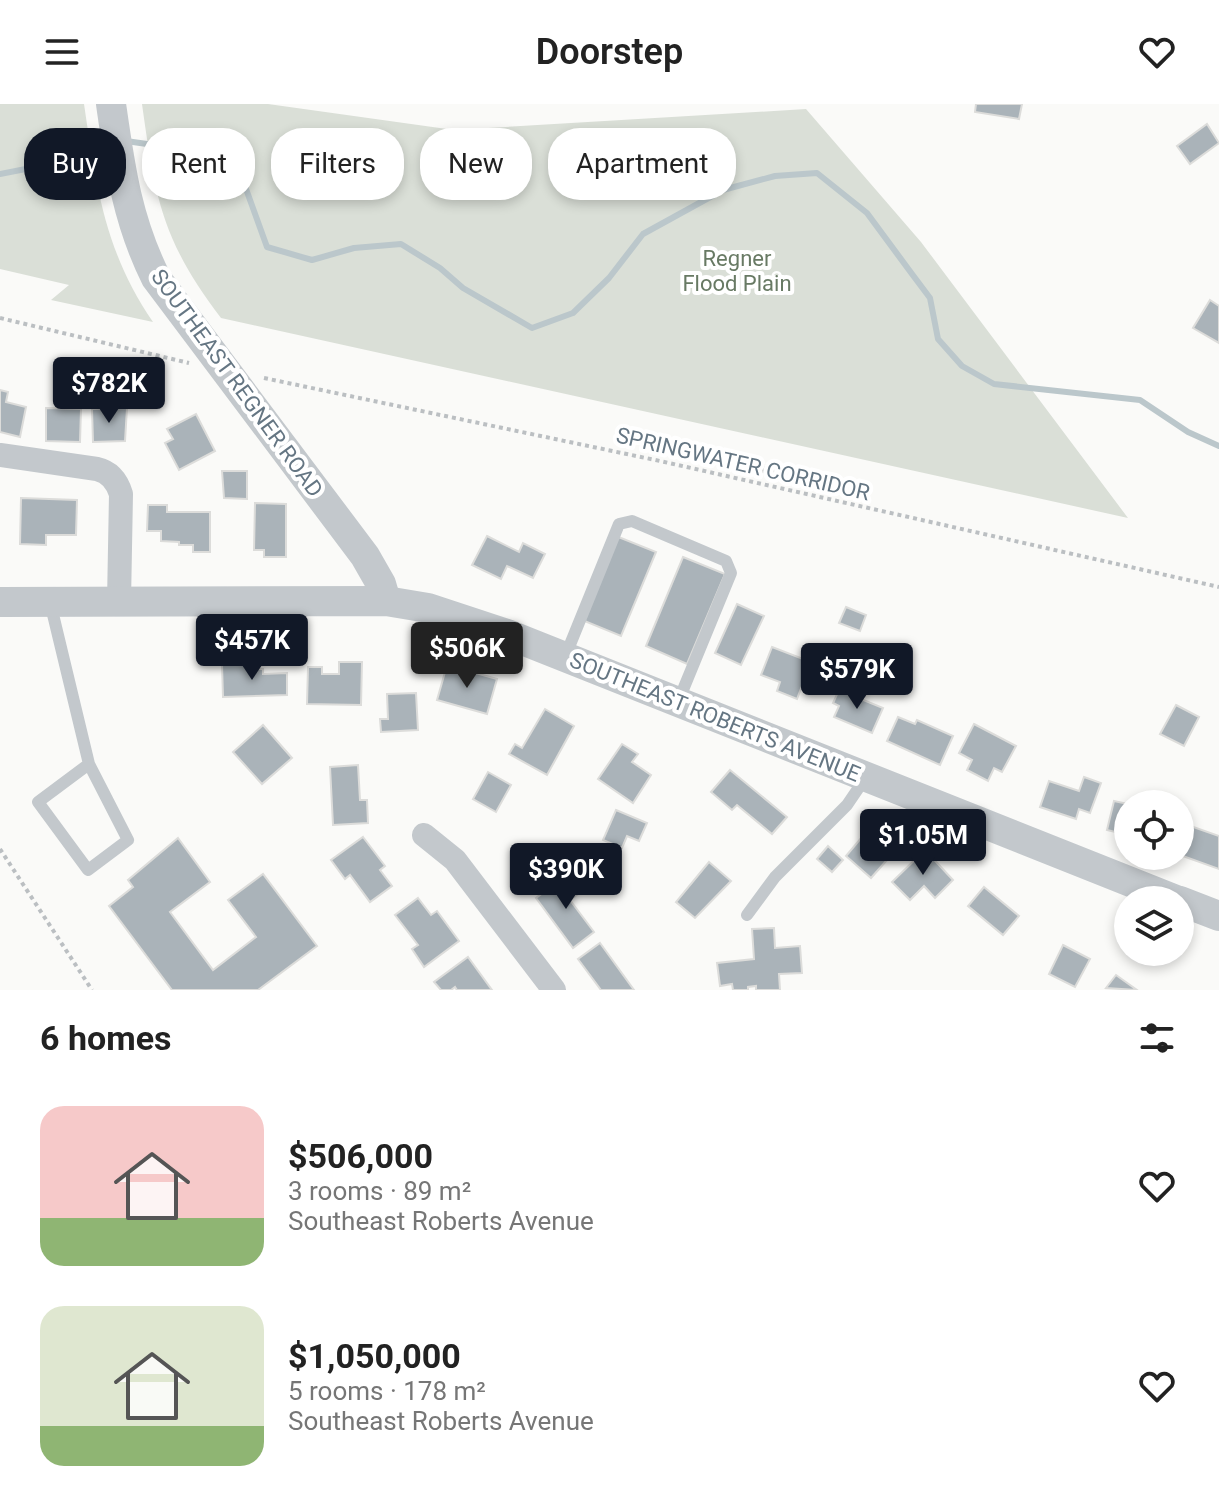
<!DOCTYPE html>
<html lang="en">
<head>
<meta charset="utf-8">
<style>
  body { margin:0; font-family:Roboto,sans-serif; background:#f2f2f2; color:#222; height:100vh; display:flex; flex-direction:column; font-size:30px; white-space:nowrap }
  * { box-sizing:border-box; margin:0 }
  p { font-size:26px; color:#767676 }
  .icon { flex:none; width:44px; height:44px; fill:none; stroke:currentColor; stroke-width:2; stroke-linecap:round; stroke-linejoin:round }
  .map { position:relative; height:886px; overflow:hidden }
  .sheet { display:flex; flex-direction:column; background:#fff; flex:1 }
  .sheet>* { flex:none }
  .banner { position:absolute; left:24px; top:24px; width:800px; height:72px; display:flex; gap:16px }
  .controls { position:absolute; left:1114px; top:686px; display:grid; gap:16px }
  .controls a { display:grid; place-items:center; width:80px; height:80px; border-radius:50%; background:#fff; box-shadow:0 4px 12px #0003; font-size:40px }
  .price { position:absolute; translate:-50% -68px; padding:0 18px; border-radius:8px; background:#111827; color:#fff; font-size:26px; line-height:52px; filter:drop-shadow(0 2px 4px #0008) }
  .price::after { content:''; position:absolute; left:50%; top:48px; width:24px; height:18px; margin-left:-12px; background:inherit; clip-path:polygon(0 0,100% 0,50% 100%) }
  .price.on { background:#222; color:#fff }
  ul { padding:0; list-style:none }
  li { display:flex; align-items:center; gap:24px; height:200px; padding:0 40px }
  li span { display:grid; place-items:center; flex:none; width:224px; height:160px; border-radius:24px; color:#555 }
  li>.icon { margin-inline-start:auto }
  span .icon { width:96px; height:96px; fill:#fffc; stroke-width:1 }
  li b { font-size:34px }
  h2 { display:flex; justify-content:space-between; align-items:center; height:96px; padding:0 40px; font-size:34px }
  .chip { padding:0 28px; border-radius:32px; background:#fff; box-shadow:0 4px 12px #0003; font-size:28px; line-height:72px }
  .chip.on { background:#111827; color:#fff }
  header { display:flex; justify-content:space-between; align-items:center; height:104px; padding:0 40px; background:#fff; font-size:36px; font-weight:600 }
  .map>svg:first-child { display:block }
  .green { fill:#dadfd7 }
  .lines { fill:none; stroke-linecap:round; stroke-linejoin:round }
  .stream { stroke:#bbc7cb; stroke-width:6 }
  .building { fill:#aab3b9; stroke:#dcdcda; stroke-width:2 }
  .path { stroke:#bbbfc2; stroke-width:4; stroke-dasharray:4 4; stroke-linecap:butt }
  .service { stroke:#c3c8cc; stroke-width:12 }
  .minor { stroke:#c3c8cc; stroke-width:24 }
  .tertiary { stroke:#c3c8cc; stroke-width:30 }
  .labels { text-anchor:middle; dominant-baseline:central; stroke-width:8; stroke-linejoin:round; paint-order:stroke }
  .park-label { font-size:22px; fill:#687a64; stroke:#fff }
  .street-label { font-size:22px; fill:#657683; stroke:#fff }
</style>
</head>
<body>
<header><svg class="icon" aria-label="menu" viewBox="0 0 24 24"><path d="M4 6h16M4 12h16M4 18h16"/></svg>Doorstep<svg class="icon" aria-label="heart" viewBox="0 0 24 24"><path d="M12 20l-8-8c-3-5 5-10 8-4 3-6 11-1 8 4z"/></svg></header>
<div class="map">
<svg width="1219" height="886" viewBox="0 0 1219 886">
  <rect width="100%" height="100%" fill="#fafaf8"/>
  <!-- green -->
  <g class="green">
    <path d="M0,0H84C96,81 105,149 153,218L51,196L69,181L0,165Z"/>
    <path d="M142,0H268L454,26L806,5L921,138L1128,414L221,214C162,137 155,93 142,0Z"/>
  </g>
  <g class="lines">
    <!-- stream -->
    <g class="stream">
      <path d="M126,37L196,47L241,71L267,143L312,156L354,144L401,140L440,164L463,184L532,224L573,209L609,174L643,130L723,86L775,72L817,69L867,109L912,170L930,194L938,235L962,262L994,280L1140,296L1188,328L1219,342"/>
      <path d="M0,70L66,57L108,39"/>
    </g>
  </g>
  <!-- building -->
  <g class="building">
    <path d="M976,0H1022L1019,15L975,8Z"/>
    <path d="M1207,20L1219,39L1190,60L1177,42Z"/>
    <path d="M1210,196L1219,202V239L1193,224Z"/>
    <path d="M0,286L8,288L6,298L26,303L20,333L0,328Z"/>
    <path d="M46,304L81,305L80,338L46,337Z"/>
    <path d="M127,304L125,337L93,338L92,305Z"/>
    <path d="M196,310L215,347L179,366L165,339L173,335L167,325Z"/>
    <path d="M764,361L774,363L773,370L762,368Z"/>
    <path d="M222,367H247V395L224,394Z"/>
    <path d="M21,394L77,396L76,431H46V441L20,440Z"/>
    <path d="M255,399L286,400V453H264V446H254Z"/>
    <path d="M148,401H167V408H210V448H193V441H179V438L161,437V427H147Z"/>
    <path d="M487,432L519,448L523,439L545,450L533,474L507,462L501,475L472,461Z"/>
    <path d="M616,432L656,448L621,532L582,516Z"/>
    <path d="M683,453L725,470L687,560L646,542Z"/>
    <path d="M737,500L764,512L741,561L715,549Z"/>
    <path d="M846,503L866,511L860,527L839,519Z"/>
    <path d="M772,543L811,558L797,595L777,587L780,578L761,571Z"/>
    <path d="M339,558H362L361,601L307,600L308,563H322V570H339Z"/>
    <path d="M251,560V565H263V570L287,569V591L223,593L222,561Z"/>
    <path d="M447,561L497,575L487,610L437,596Z"/>
    <path d="M839,586L883,604L872,629L834,613L839,602L833,599Z"/>
    <path d="M416,589L418,626L381,628L380,615H388L387,590Z"/>
    <path d="M1176,601L1199,613L1184,642L1160,630Z"/>
    <path d="M545,605L574,622L547,671L509,650L515,640L522,644Z"/>
    <path d="M898,613L915,620L917,616L953,632L940,661L887,637Z"/>
    <path d="M974,620L1016,642L1002,668L994,664L988,677L967,666L972,656L959,649Z"/>
    <path d="M263,621L292,654L262,680L233,648Z"/>
    <path d="M622,640L638,650L632,658L651,671L633,699L598,675Z"/>
    <path d="M358,661L360,696H367L368,719L333,721L330,663Z"/>
    <path d="M730,666L787,713L772,730L737,701L732,706L711,688Z"/>
    <path d="M488,668L511,681L496,708L473,695Z"/>
    <path d="M1084,673L1101,679L1090,709L1079,705L1076,715L1040,703L1049,677L1079,687Z"/>
    <path d="M1114,697L1128,700V731L1107,726Z"/>
    <path d="M616,706L647,719L639,737L627,732L622,744L603,736Z"/>
    <path d="M1182,719L1219,732V765L1180,751Z"/>
    <path d="M363,733L385,762L380,766L392,782L370,798L350,771L345,775L331,756Z"/>
    <path d="M862,733L887,756L871,774L846,752Z"/>
    <path d="M178,734L210,778L170,808L213,866L256,833L228,796L263,770L317,842L258,886H172L109,802L133,783L128,776Z"/>
    <path d="M828,742L843,756L832,768L817,755Z"/>
    <path d="M925,746L953,776L935,794L924,782L910,796L892,778Z"/>
    <path d="M709,758L731,777L695,814L676,798Z"/>
    <path d="M569,770L582,787L570,796L594,828L573,844L536,794Z"/>
    <path d="M984,783L1019,812L1003,831L968,802Z"/>
    <path d="M418,794L431,811L437,807L459,837L424,863L412,845L418,841L395,811Z"/>
    <path d="M774,824L775,844L800,842L802,869L779,870L780,886H756V882L748,883V886H733L732,880L720,882L717,859L754,855L752,825Z"/>
    <path d="M600,839L634,886H601L578,855Z"/>
    <path d="M1063,841L1090,855L1075,883L1049,870Z"/>
    <path d="M468,853L492,886H457L455,883L451,886H441L434,878Z"/>
    <path d="M1116,871L1137,886L1106,884Z"/>
  </g>
  <g class="lines">
    <!-- path -->
    <g class="path">
      <path d="M0,214L189,259"/>
      <path d="M264,274L660,357L1219,483"/>
      <path d="M0,745L92,886"/>
    </g>
    <!-- service -->
    <g class="service">
      <path d="M50,498L89,660L128,736L88,766L38,698L89,660"/>
      <path d="M565,553L619,420L632,417L726,457L731,469L678,598"/>
      <path d="M747,811L775,773L847,701L866,673"/>
    </g>
    <!-- minor -->
    <g class="minor">
      <path d="M0,351L97,365C110,368 117,377 121,390L119,498"/>
      <path d="M424,731L455,756L554,886"/>
    </g>
    <!-- tertiary -->
    <g class="tertiary">
      <path d="M111,0C120,63 127,116 156,174L365,452L381,480L386,497"/>
      <path d="M0,498L386,497L428,504L507,530L1176,796"/>
      <path d="M1180,797L1219,812"/>
    </g>
  </g>
  <g class="labels">
    <!-- park labels -->
    <g class="park-label">
      <text x="737" y="154">Regner<tspan x="737" dy="25">Flood Plain</tspan></text>
    </g>
    <!-- street labels -->
    <g class="street-label">
      <text transform="translate(237 279) rotate(54)">SOUTHEAST REGNER ROAD</text>
      <text transform="translate(743 360) rotate(13)">SPRINGWATER CORRIDOR</text>
      <text transform="translate(715 613) rotate(22)">SOUTHEAST ROBERTS AVENUE</text>
    </g>
  </g>
</svg>
<div class="controls">
<a><svg class="icon" aria-label="locate" viewBox="0 0 24 24"><circle cx="12" cy="12" r="6"/><path d="M12 2v4M12 18v4M2 12h4M18 12h4"/></svg></a>
<a><svg class="icon" aria-label="layers" viewBox="0 0 24 24"><path d="M12 4l9 5-9 5-9-5zM3 14l9 5 9-5"/></svg></a>
</div>
<b class="price" style="left:109px;top:321px">$782K</b>
<b class="price" style="left:252px;top:578px">$457K</b>
<b class="price on" style="left:467px;top:586px">$506K</b>
<b class="price" style="left:857px;top:607px">$579K</b>
<b class="price" style="left:923px;top:773px">$1.05M</b>
<b class="price" style="left:566px;top:807px">$390K</b>
<div class="banner">
<a class="chip on">Buy</a>
<a class="chip">Rent</a>
<a class="chip">Filters</a>
<a class="chip">New</a>
<a class="chip">Apartment</a>
</div>
</div>
<section class="sheet">
<h2>6 homes<svg class="icon" aria-label="filters" viewBox="0 0 24 24"><path d="M4 7h16M4 17h16"/><circle cx="9" cy="7" r="2"/><circle cx="15" cy="17" r="2"/></svg></h2>
<ul>
<li><span style="background:linear-gradient(#f6c9c9 70%,#8fb573 0)"><svg class="icon" aria-label="home" viewBox="0 0 24 24"><path d="M3 11l9-7 9 7M6 9v11h12V9"/></svg></span><div><b>$506,000</b><p>3 rooms · 89 m²</p><p>Southeast Roberts Avenue</p></div><svg class="icon" aria-label="heart" viewBox="0 0 24 24"><path d="M12 20l-8-8c-3-5 5-10 8-4 3-6 11-1 8 4z"/></svg></li>
<li><span style="background:linear-gradient(#dfe7d0 75%,#8fb573 0)"><svg class="icon" aria-label="home" viewBox="0 0 24 24"><path d="M3 11l9-7 9 7M6 9v11h12V9"/></svg></span><div><b>$1,050,000</b><p>5 rooms · 178 m²</p><p>Southeast Roberts Avenue</p></div><svg class="icon" aria-label="heart" viewBox="0 0 24 24"><path d="M12 20l-8-8c-3-5 5-10 8-4 3-6 11-1 8 4z"/></svg></li>
</ul>
</section>
</body>
</html>
